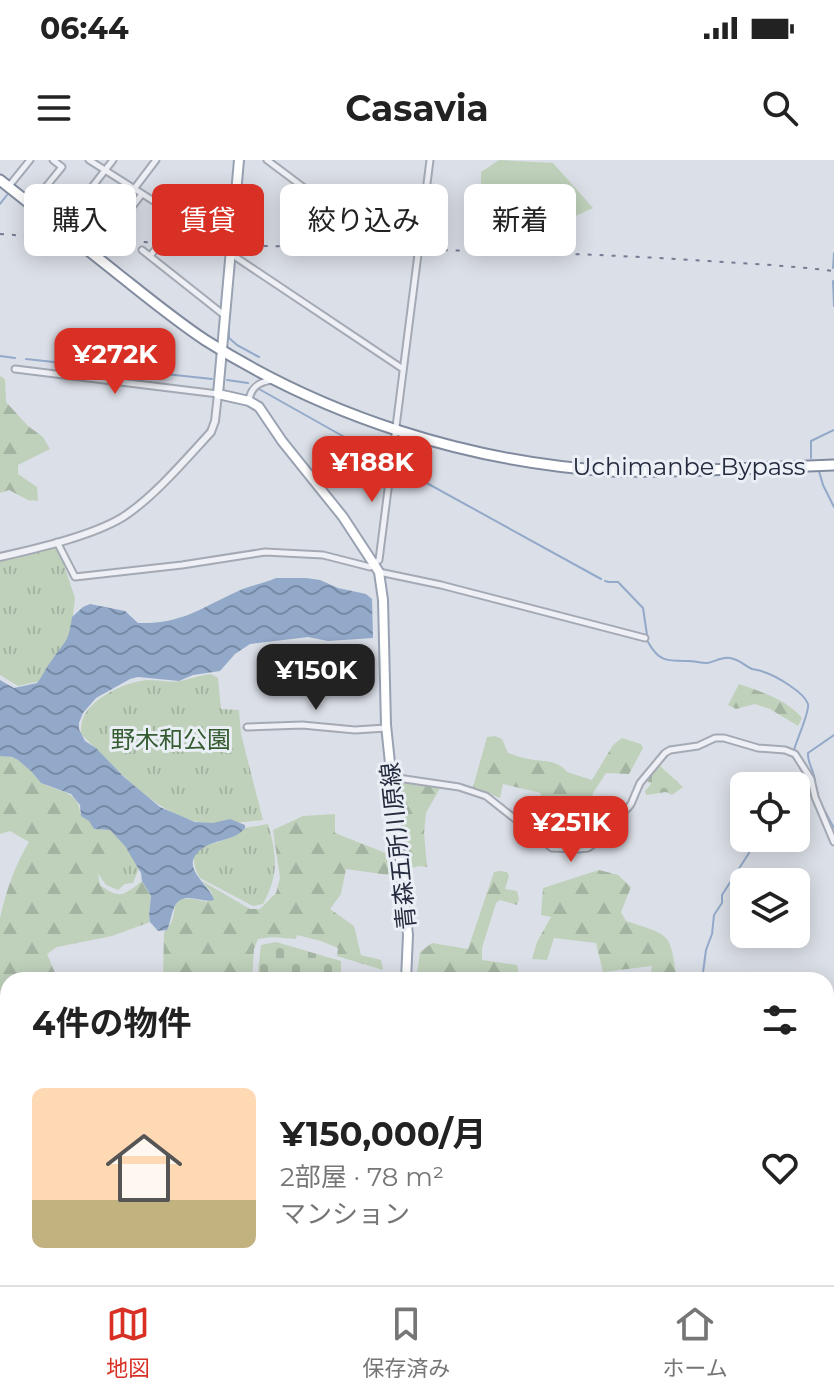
<!DOCTYPE html>
<html lang="ja">
<head>
<meta charset="utf-8">
<style>
  body { margin:0; font-family:Montserrat,"Noto Sans JP",sans-serif; background:#f6f6f6; color:#222; height:100vh; display:flex; flex-direction:column; font-size:30px; white-space:nowrap }
  * { box-sizing:border-box; margin:0 }
  p { font-size:26px; color:#767676 }
  .icon { flex:none; width:44px; height:44px; fill:none; stroke:currentColor; stroke-width:2; stroke-linecap:round; stroke-linejoin:round }
  .map { position:relative; flex:1; overflow:hidden }
  .details { position:absolute; left:0px; top:812px; width:834px; height:314px; display:flex; flex-direction:column; background:#fff; border-radius:24px 24px 0 0; box-shadow:0 4px 20px #0003 }
  .details>* { flex:none }
  .banner { position:absolute; left:24px; top:24px; width:786px; height:72px; display:flex; gap:16px }
  .fabs { position:absolute; left:730px; top:612px; display:grid; gap:16px }
  .fabs a { display:grid; place-items:center; width:80px; height:80px; border-radius:12px; background:#fff; box-shadow:0 4px 20px #0003; font-size:40px }
  .price { position:absolute; translate:-50% -68px; padding:0 18px; border-radius:16px; background:#d93025; color:#fff; font-size:26px; line-height:52px; filter:drop-shadow(0 2px 4px #0008) }
  .price::after { content:''; position:absolute; left:50%; top:48px; width:24px; height:18px; margin-left:-12px; background:inherit; clip-path:polygon(0 0,100% 0,50% 100%) }
  .price.current { background:#222; color:#fff }
  ul { padding:0; list-style:none }
  li { display:flex; align-items:center; gap:24px; height:200px; padding:0 32px }
  li+li { border-top:2px solid #e0e0e0 }
  li span { display:grid; place-items:center; flex:none; width:224px; height:160px; border-radius:12px; color:#555 }
  li>.icon { margin-inline-start:auto }
  span .icon { width:96px; height:96px; fill:#fffc; stroke-width:1 }
  li b { font-size:34px }
  h2 { display:flex; justify-content:space-between; align-items:center; height:96px; padding:0 32px; font-size:34px }
  .pill { padding:0 28px; border-radius:12px; background:#fff; box-shadow:0 4px 20px #0003; font-size:28px; line-height:72px }
  .pill.current { background:#d93025; color:#fff }
  .status { display:flex; justify-content:space-between; align-items:center; height:56px; padding:0 40px; background:#fff; direction:ltr }
  .status svg { height:22px; fill:currentColor }
  header { display:flex; justify-content:space-between; align-items:center; height:104px; padding:0 32px; background:#fff; font-size:36px; font-weight:700 }
  .dock { display:flex; justify-content:space-around; align-items:center; height:112px; border-top:2px solid #e0e0e0; background:#fff; font-size:22px; color:#767676 }
  .dock a { display:grid; justify-items:center; gap:4px }
  .dock .current { color:#d93025 }
  .map>svg:first-child { display:block }
  .grass { fill:url(#grass-tufts) }
  .forest { fill:url(#forest-firs) }
  .cemetery { fill:url(#cemetery-stones) }
  .pitch { fill:#bfd1bb }
  .water { fill:url(#water-waves) }
  .lines { fill:none; stroke-linecap:round; stroke-linejoin:round }
  .stream { stroke:#92a9ca; stroke-width:2 }
  .minor-casing { stroke:#a4a9b4; stroke-width:9 }
  .tertiary-casing { stroke:#a4a9b4; stroke-width:10 }
  .primary-casing { stroke:#99a2b3; stroke-width:12 }
  .trunk-casing { stroke:#818b9f; stroke-width:13 }
  .minor { stroke:#eef0f5; stroke-width:5 }
  .tertiary { stroke:#eef0f5; stroke-width:6 }
  .primary { stroke:#fff; stroke-width:8 }
  .trunk { stroke:#fff; stroke-width:9 }
  .rail { stroke:#737c92; stroke-width:2; stroke-dasharray:4 8; stroke-linecap:butt }
  .labels { text-anchor:middle; dominant-baseline:central; stroke-width:6; stroke-linejoin:round; paint-order:stroke }
  .street-label { font-size:24px; fill:#242b3e; stroke:#eaeef5 }
  .park-label { font-size:24px; fill:#355b30; stroke:#eaeef5 }
</style>
</head>
<body>
<div class="status"><b>06:44</b><svg viewBox="0 0 49 12"><path d="M0 12V9h3v3zM5 12V6h3v6zM10 12V3h3v9zM15 12V0h3v12zM26 1h20v11H26zM47 4h2v5h-2z"/></svg></div>
<header><svg class="icon" aria-label="menu" viewBox="0 0 24 24"><path d="M4 6h16M4 12h16M4 18h16"/></svg>Casavia<svg class="icon" aria-label="search" viewBox="0 0 24 24"><circle cx="10" cy="10" r="6"/><path d="M15 15l6 6"/></svg></header>
<div class="map">
<svg width="834" height="1125" viewBox="0 0 834 1125">
  <defs>
    <pattern id="grass-tufts" width="24" height="20" patternUnits="userSpaceOnUse" patternTransform="scale(2)"><rect width="24" height="20" fill="#bfd1bb"/><path d="M3 7l-1-3M5 7V3M7 7l1-3M15 17l-1-3M17 17v-4M19 17l1-3" fill="none" stroke="#a4b4a2"/></pattern>
    <pattern id="forest-firs" width="22" height="20" patternUnits="userSpaceOnUse" patternTransform="scale(2)"><rect width="22" height="20" fill="#bfd1bb"/><path d="M5 1l3.5 6h-7zM16 11l3.5 6h-7z" fill="#a4b4a2"/></pattern>
    <pattern id="cemetery-stones" width="16" height="16" patternUnits="userSpaceOnUse" patternTransform="scale(2)"><rect width="16" height="16" fill="#bfd1bb"/><path d="M2 7V4a2 2 0 0 1 4 0v3zM10 15v-3a2 2 0 0 1 4 0v3z" fill="#a4b4a2"/></pattern>
    <pattern id="water-waves" width="16" height="10" patternUnits="userSpaceOnUse" patternTransform="scale(2)"><rect width="16" height="10" fill="#92a9ca"/><path d="M0 5q4-4 8 0t8 0" fill="none" stroke="#778aa5"/></pattern>
  </defs>
  <rect width="100%" height="100%" fill="#dbdfe7"/>
  <!-- grass -->
  <g class="grass">
    <path d="M58,387L75,438L70,480L40,521L18,526L0,515V401Z"/>
    <path d="M211,514L218,518L221,549L239,550L241,574L263,660C245,662 225,664 207,663C158,659 114,606 81,574C81,570 81,566 82,562C87,539 127,521 148,520C159,520 170,523 180,521C190,519 200,515 211,514Z"/>
    <path d="M268,664C277,695 279,715 263,744L253,746L200,718C194,709 193,699 194,688L219,682L245,668Z"/>
    <path d="M75,681L124,682L139,708L133,723L125,724L118,730L106,725Z"/>
  </g>
  <!-- forest -->
  <g class="forest">
    <path d="M0,216L5,219L6,242L28,266L43,277L50,289L18,305V314L37,327L38,341L28,340L9,330L0,333Z"/>
    <path d="M739,524C762,532 786,539 802,558L798,566L770,549L755,544L736,549L728,545Z"/>
    <path d="M495,576L502,579L508,593C515,595 522,598 529,599C543,602 557,599 567,612L592,620L613,585L622,578L641,584L643,588L629,614L606,613L593,633L591,641L612,649L615,652L601,666L589,667L538,651L541,633L503,624L500,638L473,627L487,577Z"/>
    <path d="M0,596C15,596 24,602 33,613C35,616 40,621 42,623C57,632 79,630 80,653L90,661L94,669L110,670L121,680L130,696L96,703L100,725C120,740 124,735 142,721L151,736L149,755L150,762L112,776L57,787L47,794L58,820H8V976L4,991L8,1001V1008L0,1012V758C6,731 15,705 29,682L10,671L0,674Z"/>
    <path d="M396,622L440,628L426,653L424,673L427,707L418,706L408,710Z"/>
    <path d="M335,654V673L393,696L396,716L346,709L341,734L330,749L354,766L361,795L381,800L383,810L337,796L338,788L321,781L297,775L296,779L272,777L258,779L254,789L252,820H163L164,772C185,755 159,729 207,742L212,733L202,721L250,749H260L276,733L280,718L273,670L303,656Z"/>
    <path d="M599,710L618,715L631,727L621,752L626,761C671,776 670,771 677,820H650L652,806L603,812L596,783L554,778L547,800L532,799L537,782L551,757L541,755L543,728Z"/>
    <path d="M499,711L507,712L509,716L505,729L517,731L519,739L517,745L500,740L496,743L482,788V800L517,805L520,820H416L420,792L432,783L468,789L494,712Z"/>
    <path d="M388,1118H566L562,1125H393Z"/>
  </g>
  <!-- cemetery -->
  <g class="cemetery">
    <path d="M658,604L683,627L672,635L666,632L646,635L645,631L651,624L645,619Z"/>
    <path d="M276,782L341,801V820H257L261,785Z"/>
  </g>
  <!-- pitch -->
  <g class="pitch">
    <path d="M499,0L553,3L593,48L558,64L535,62L524,64L481,30V12Z"/>
    <path d="M829,1018L834,1019V1125H799L801,1118H826V1019Z"/>
  </g>
  <!-- water -->
  <path class="water" d="M276,418H306L320,420L338,428L366,434L372,439L373,478L328,481L308,477L250,484L235,494L220,511L193,515L179,521L138,517L130,519L96,538L83,553L79,563V569L85,581L96,588L124,617L160,647L195,662L213,663L230,659L245,665V668C234,683 206,678 195,696C185,711 211,727 214,740C202,744 186,731 176,744C171,752 171,762 167,770L158,771L150,762L149,755L151,736L142,721L141,713L125,686L110,670L94,669L89,661L81,656L80,645L71,634L41,623L31,611L18,600L12,597L0,596V520L14,528L37,523C43,516 46,507 52,500C66,479 68,484 72,457L83,447L90,444L125,451L138,463C180,464 198,450 234,433C247,426 262,424 276,418Z"/>
  <g class="lines">
    <!-- stream -->
    <g class="stream">
      <path d="M242,10L243,4"/>
      <path d="M0,44L7,35"/>
      <path d="M833,108L834,93"/>
      <path d="M833,121L834,146"/>
      <path d="M230,149L232,126"/>
      <path d="M229,160V178L237,185L259,197"/>
      <path d="M0,196L15,198"/>
      <path d="M26,199L212,219"/>
      <path d="M227,220L248,223"/>
      <path d="M259,229L387,301"/>
      <path d="M811,298V281L834,270"/>
      <path d="M394,305L601,419"/>
      <path d="M819,311L823,325L834,347"/>
      <path d="M605,421L609,422H618L643,448L647,475"/>
      <path d="M648,482C659,502 667,501 688,501C694,501 701,503 707,503C715,502 722,496 730,498C739,499 745,506 752,509C756,510 760,510 764,512C776,516 804,532 808,544C810,551 797,579 794,590"/>
      <path d="M795,598L809,625L810,635L805,642L796,646"/>
      <path d="M815,622C815,612 807,603 808,593L834,575"/>
      <path d="M816,626L819,640L834,668"/>
      <path d="M702,820L706,790L712,774L714,755L722,743V735L749,693L750,687L755,684L758,678"/>
      <path d="M580,1125L581,1118"/>
    </g>
    <defs>
      <g id="minor">
        <path d="M89,0L207,75L231,76"/>
        <path d="M267,0L327,45"/>
        <path d="M9,26L30,0"/>
        <path d="M134,29L156,0"/>
        <path d="M32,44L62,7L53,0"/>
        <path d="M61,67L113,0"/>
        <path d="M142,90L224,155"/>
        <path d="M95,94L142,34"/>
        <path d="M231,94L403,209"/>
        <path d="M150,96L180,59"/>
        <path d="M15,209L218,234"/>
        <path d="M249,240C251,227 259,222 272,220"/>
        <path d="M57,382L75,417L182,405L265,392L323,395L370,407L379,400L430,0"/>
        <path d="M379,412L441,425L645,478"/>
        <path d="M247,567L302,565L355,570L386,568"/>
        <path d="M391,617L459,627L486,636L552,688L579,689L588,688L595,683L611,663L628,648L631,644L640,623L665,593L670,590L698,586L715,578H724L758,588L785,590L795,594L811,619L815,637L834,682"/>
        <path d="M826,891L834,878"/>
      </g>
      <path id="tertiary" d="M0,397C35,389 92,376 123,357C154,337 186,299 211,272L215,261L218,234"/>
      <g id="primary">
        <path d="M239,0L218,234L249,241L259,247L282,281L343,357L379,412L383,440L386,565L408,775L406,820"/>
        <path d="M283,1125L294,1118"/>
      </g>
      <path id="trunk" d="M0,20C39,51 79,83 118,114C147,137 175,160 205,180C326,257 468,302 610,311C642,312 675,311 707,310C749,308 792,307 834,305"/>
    </defs>
    <!-- minor casing -->
    <use href="#minor" class="minor-casing"/>
    <!-- tertiary casing -->
    <use href="#tertiary" class="tertiary-casing"/>
    <!-- primary casing -->
    <use href="#primary" class="primary-casing"/>
    <!-- trunk casing -->
    <use href="#trunk" class="trunk-casing"/>
    <!-- minor -->
    <use href="#minor" class="minor"/>
    <!-- tertiary -->
    <use href="#tertiary" class="tertiary"/>
    <!-- primary -->
    <use href="#primary" class="primary"/>
    <!-- trunk -->
    <use href="#trunk" class="trunk"/>
    <!-- rail -->
    <path class="rail" d="M0,74C219,90 440,86 659,98C718,102 776,104 834,111"/>
  </g>
  <g class="labels">
    <!-- street labels -->
    <g class="street-label">
      <text x="689" y="306">Uchimanbe Bypass</text>
      <text transform="translate(398 686) rotate(-96)">青森五所川原線</text>
    </g>
    <!-- park labels -->
    <g class="park-label">
      <text x="171" y="579">野木和公園</text>
    </g>
  </g>
</svg>
<div class="fabs">
<a><svg class="icon" aria-label="locate" viewBox="0 0 24 24"><circle cx="12" cy="12" r="6"/><path d="M12 2v4M12 18v4M2 12h4M18 12h4"/></svg></a>
<a><svg class="icon" aria-label="layers" viewBox="0 0 24 24"><path d="M12 4l9 5-9 5-9-5zM3 14l9 5 9-5"/></svg></a>
</div>
<b class="price" style="left:115px;top:236px">¥272K</b>
<b class="price" style="left:372px;top:344px">¥188K</b>
<b class="price current" style="left:316px;top:552px">¥150K</b>
<b class="price" style="left:571px;top:704px">¥251K</b>
<div class="banner">
<a class="pill">購入</a>
<a class="pill current">賃貸</a>
<a class="pill">絞り込み</a>
<a class="pill">新着</a>
</div>
<section class="details">
<h2>4件の物件<svg class="icon" aria-label="filters" viewBox="0 0 24 24"><path d="M4 7h16M4 17h16"/><circle cx="9" cy="7" r="2"/><circle cx="15" cy="17" r="2"/></svg></h2>
<ul>
<li><span style="background:linear-gradient(#ffd9b3 70%,#c2b280 0)"><svg class="icon" aria-label="home" viewBox="0 0 24 24"><path d="M3 11l9-7 9 7M6 9v11h12V9"/></svg></span><div><b>¥150,000/月</b><p>2部屋 · 78 m²</p><p>マンション</p></div><svg class="icon" aria-label="heart" viewBox="0 0 24 24"><path d="M12 20l-8-8c-3-5 5-10 8-4 3-6 11-1 8 4z"/></svg></li>
</ul>
</section>
</div>
<nav class="dock">
<a class="current"><svg class="icon" aria-label="map" viewBox="0 0 24 24"><path d="M3 6l6-2 6 2 6-2v14l-6 2-6-2-6 2zM9 4v14M15 6v14"/></svg>地図</a>
<a><svg class="icon" aria-label="saved" viewBox="0 0 24 24"><path d="M7 4h10v16l-5-4-5 4z"/></svg>保存済み</a>
<a><svg class="icon" aria-label="home" viewBox="0 0 24 24"><path d="M3 11l9-7 9 7M6 9v11h12V9"/></svg>ホーム</a>
</nav>
</body>
</html>
